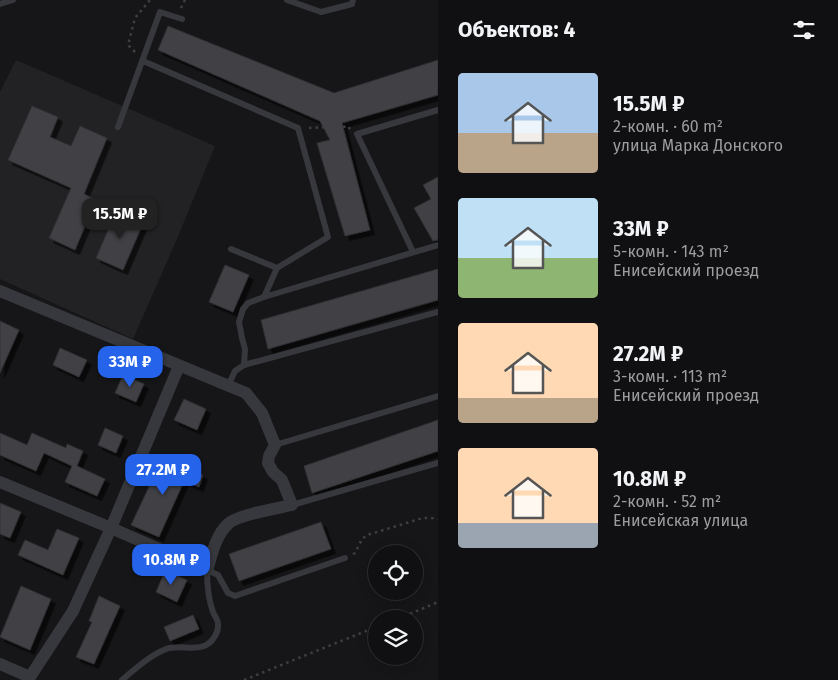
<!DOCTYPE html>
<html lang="ru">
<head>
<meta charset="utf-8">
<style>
  body { margin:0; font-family:"Fira Sans",sans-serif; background:#1e1e20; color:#f1f3f6; height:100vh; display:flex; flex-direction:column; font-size:19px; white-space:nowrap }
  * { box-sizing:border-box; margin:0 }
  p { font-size:16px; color:#9c9d9f }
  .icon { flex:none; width:28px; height:28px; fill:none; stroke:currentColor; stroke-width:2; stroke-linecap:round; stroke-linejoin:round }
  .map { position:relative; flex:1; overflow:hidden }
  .drawer { display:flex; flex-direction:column; background:#101012; width:400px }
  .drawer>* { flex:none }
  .tools { position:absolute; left:368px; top:545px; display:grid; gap:10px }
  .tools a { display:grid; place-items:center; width:55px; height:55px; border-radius:50%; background:#101012; box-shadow:0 2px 12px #0003,0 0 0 1px #303032; font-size:25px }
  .price { position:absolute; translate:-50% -42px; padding:0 11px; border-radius:10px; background:#2563eb; color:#fff; font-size:16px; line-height:32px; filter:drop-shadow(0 1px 2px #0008) }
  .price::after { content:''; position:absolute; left:50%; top:30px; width:15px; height:11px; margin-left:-8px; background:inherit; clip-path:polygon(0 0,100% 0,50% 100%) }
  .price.active { background:#222; color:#fff }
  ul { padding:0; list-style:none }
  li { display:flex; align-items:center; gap:15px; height:125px; padding:0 20px }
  li span { display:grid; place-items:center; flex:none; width:140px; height:100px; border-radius:5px; color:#555 }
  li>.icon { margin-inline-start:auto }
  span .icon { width:60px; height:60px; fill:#fffc; stroke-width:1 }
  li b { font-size:21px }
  h2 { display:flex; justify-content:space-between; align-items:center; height:60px; padding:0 20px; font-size:21px }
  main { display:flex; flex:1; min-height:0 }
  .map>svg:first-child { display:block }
  .built { fill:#222225 }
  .building { fill:#404145; stroke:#303034; filter:url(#shadow) }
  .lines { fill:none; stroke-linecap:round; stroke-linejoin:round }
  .path { stroke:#3d3f44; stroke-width:2.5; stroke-dasharray:2.5 4; stroke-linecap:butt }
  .service { stroke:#37383d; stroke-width:6 }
  .minor { stroke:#37383d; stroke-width:12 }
</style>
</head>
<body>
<main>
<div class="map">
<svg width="438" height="680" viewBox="0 0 438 680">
  <defs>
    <filter id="shadow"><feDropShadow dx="4.5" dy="4.5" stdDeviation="0" flood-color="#0009"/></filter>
  </defs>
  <rect width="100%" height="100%" fill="#161618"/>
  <!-- built -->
  <path class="built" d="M16,60L215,146L177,239L133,339L0,279V92Z"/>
  <!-- building -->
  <g class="building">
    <path d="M168,26L334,93L438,60V95L342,123L370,230L345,236L317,143L330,140L320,121L158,50Z"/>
    <path d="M32,106L58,117L50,137L71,146L80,126L107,138L84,194L96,200L75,250L49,238L71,188L8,160Z"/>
    <path d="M438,177V240L433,241L414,208L431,199L423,185Z"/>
    <path d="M117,209L144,221L123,270L96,258Z"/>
    <path d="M225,265L249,275L233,312L209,302Z"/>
    <path d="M438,269V300L268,349L261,320Z"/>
    <path d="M0,321L19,330L0,373Z"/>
    <path d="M60,348L87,360L79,377L53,365Z"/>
    <path d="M123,375L144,384L136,402L115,393Z"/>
    <path d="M184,399L206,409L197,430L174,420Z"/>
    <path d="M438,420V451L312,493L304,466Z"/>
    <path d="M105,428L123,436L116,453L98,445Z"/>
    <path d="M0,433L27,445L32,433L66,448L67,444L83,451L77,466L105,479L97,496L65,482L72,466L44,453L36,471L0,455Z"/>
    <path d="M163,457L203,475L199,487L184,481L159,537L131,525Z"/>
    <path d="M0,503L21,512L10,538L0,534Z"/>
    <path d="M321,522L331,549L239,581L229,554Z"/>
    <path d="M57,529L79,538L63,575L18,555L25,540L48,550Z"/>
    <path d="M165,571L187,580L177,602L156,592Z"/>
    <path d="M21,586L51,599L30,650L0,637Z"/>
    <path d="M99,596L120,606L94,664L76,657L92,622L89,621Z"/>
    <path d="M193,615L199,629L170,641L164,627Z"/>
  </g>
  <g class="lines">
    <!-- path -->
    <g class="path">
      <path d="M181,8L185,0"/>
      <path d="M135,52L128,45L135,18L150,0"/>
      <path d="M343,127L348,126L350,129"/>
      <path d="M309,128L327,127"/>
      <path d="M353,554L355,553L362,539L367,535L423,518H431L438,519"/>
      <path d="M398,619L438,602"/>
      <path d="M244,680L376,627"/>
    </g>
    <!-- service -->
    <g class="service">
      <path d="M287,0L321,12L352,4L353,0"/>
      <path d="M0,4L13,0"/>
      <path d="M143,61L298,128L328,237L277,268"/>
      <path d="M118,127L160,12L182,19"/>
      <path d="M231,249L277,268L264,297"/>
      <path d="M413,252L357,134L438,110"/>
      <path d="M244,365L438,312"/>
      <path d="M228,386L235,371L244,365L245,349L242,338L239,322L243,309L248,303L264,297L438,245"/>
      <path d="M275,445L438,396"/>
      <path d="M292,505L438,463"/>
      <path d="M122,680C135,669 149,656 166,649C183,643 204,656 215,636C217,633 218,630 218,626C219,620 215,617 213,612C208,598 207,585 207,570L218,575L228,593L235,596L345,558"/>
    </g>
    <!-- minor -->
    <g class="minor">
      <path d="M0,291L246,393L262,413L275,445L269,456L268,463L273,472L282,480L292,505C278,508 237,515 228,524C215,536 212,555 207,570L111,528L0,482"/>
      <path d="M0,664L30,677L73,611L111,528L179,366"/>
    </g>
  </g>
</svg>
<div class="tools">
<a><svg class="icon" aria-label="locate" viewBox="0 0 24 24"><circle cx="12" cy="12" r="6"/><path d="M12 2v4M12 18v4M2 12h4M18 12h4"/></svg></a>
<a><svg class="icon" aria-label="layers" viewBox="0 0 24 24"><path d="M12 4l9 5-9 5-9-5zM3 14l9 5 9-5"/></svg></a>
</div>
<b class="price active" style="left:120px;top:240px">15.5M ₽</b>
<b class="price" style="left:130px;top:388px">33M ₽</b>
<b class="price" style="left:163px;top:496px">27.2M ₽</b>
<b class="price" style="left:171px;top:586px">10.8M ₽</b>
</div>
<section class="drawer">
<h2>Объектов: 4<svg class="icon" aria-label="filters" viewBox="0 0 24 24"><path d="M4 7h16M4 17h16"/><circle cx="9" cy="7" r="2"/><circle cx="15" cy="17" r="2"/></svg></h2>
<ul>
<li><span style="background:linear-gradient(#a9c7e8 60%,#b9a48a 0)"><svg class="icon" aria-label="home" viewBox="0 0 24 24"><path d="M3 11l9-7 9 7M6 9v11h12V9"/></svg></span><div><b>15.5M ₽</b><p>2-комн. · 60 m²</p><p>улица Марка Донского</p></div></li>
<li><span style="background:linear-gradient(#bfe0f5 60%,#8fb573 0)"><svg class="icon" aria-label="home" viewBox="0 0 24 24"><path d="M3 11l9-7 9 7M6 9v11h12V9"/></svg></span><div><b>33M ₽</b><p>5-комн. · 143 m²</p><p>Енисейский проезд</p></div></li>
<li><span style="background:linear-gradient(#ffd9b3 75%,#b9a48a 0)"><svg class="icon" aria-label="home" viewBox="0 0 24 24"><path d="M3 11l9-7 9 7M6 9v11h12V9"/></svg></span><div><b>27.2M ₽</b><p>3-комн. · 113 m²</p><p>Енисейский проезд</p></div></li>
<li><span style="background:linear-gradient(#ffd9b3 75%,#9aa5b1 0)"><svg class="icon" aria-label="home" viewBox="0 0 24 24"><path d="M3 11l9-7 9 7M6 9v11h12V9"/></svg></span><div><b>10.8M ₽</b><p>2-комн. · 52 m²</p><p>Енисейская улица</p></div></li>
</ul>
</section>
</main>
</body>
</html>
